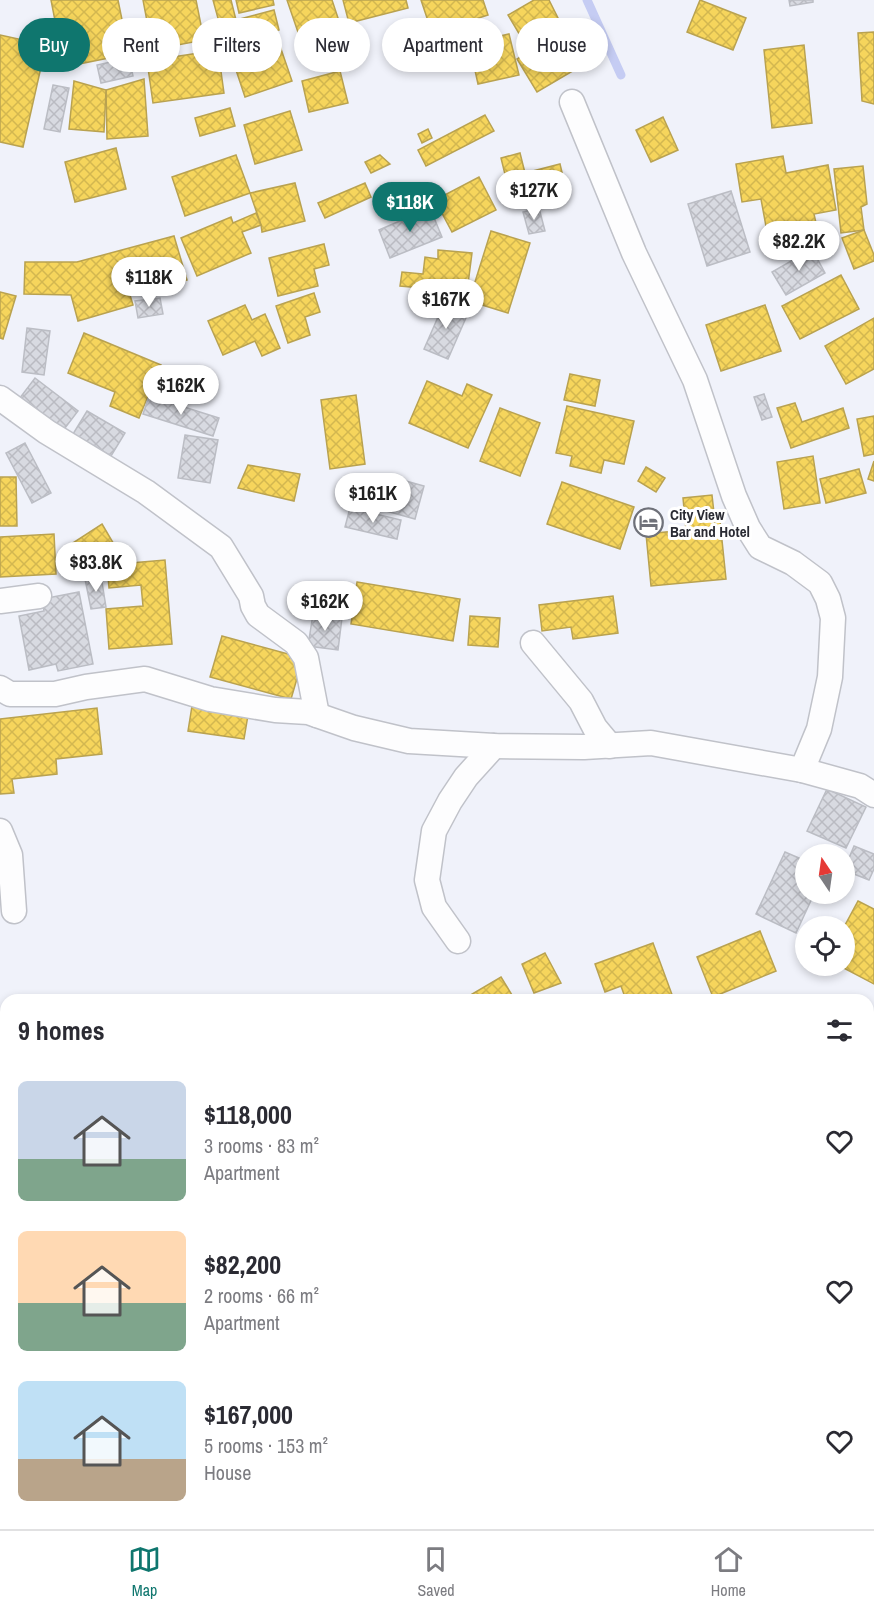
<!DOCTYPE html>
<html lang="en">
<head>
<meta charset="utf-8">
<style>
  body { margin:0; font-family:"Archivo Narrow",sans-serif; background:#f2f2f3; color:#2b2b33; height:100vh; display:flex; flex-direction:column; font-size:22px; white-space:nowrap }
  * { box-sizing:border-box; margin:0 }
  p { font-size:20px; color:#7c7c81 }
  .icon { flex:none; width:33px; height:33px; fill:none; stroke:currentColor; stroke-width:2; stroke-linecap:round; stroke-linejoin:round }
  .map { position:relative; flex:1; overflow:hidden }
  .panel { position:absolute; left:0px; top:994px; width:874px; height:536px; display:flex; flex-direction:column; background:#fff; border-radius:18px 18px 0 0; box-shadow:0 3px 9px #0003 }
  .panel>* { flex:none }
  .top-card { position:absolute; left:18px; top:18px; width:838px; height:54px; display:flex; gap:12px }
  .needle { width:39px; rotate:347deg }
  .fabs { position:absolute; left:795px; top:844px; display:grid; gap:12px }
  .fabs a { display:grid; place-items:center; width:60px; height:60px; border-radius:50%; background:#fff; box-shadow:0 3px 9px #0003; font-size:30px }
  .price { position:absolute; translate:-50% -51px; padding:0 14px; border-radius:21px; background:#fff; color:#222; font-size:20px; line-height:39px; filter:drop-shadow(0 2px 3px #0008) }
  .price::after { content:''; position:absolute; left:50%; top:36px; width:18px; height:14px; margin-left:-9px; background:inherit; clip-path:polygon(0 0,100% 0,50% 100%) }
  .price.on { background:#0f766e; color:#fff }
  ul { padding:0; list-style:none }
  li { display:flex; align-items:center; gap:18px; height:150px; padding:0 18px }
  li span { display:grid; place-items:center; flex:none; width:168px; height:120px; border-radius:9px; color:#555 }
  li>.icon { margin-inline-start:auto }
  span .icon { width:72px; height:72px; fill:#fffc; stroke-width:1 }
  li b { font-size:26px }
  h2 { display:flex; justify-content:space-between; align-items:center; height:72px; padding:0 18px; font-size:26px }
  .tag { padding:0 21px; border-radius:27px; background:#fff; box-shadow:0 3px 9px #0003; font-size:21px; line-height:54px }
  .tag.on { background:#0f766e; color:#fff }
  .tab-bar { display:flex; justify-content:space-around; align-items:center; height:84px; border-top:2px solid #e1e1e2; background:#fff; font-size:16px; color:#7c7c81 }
  .tab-bar a { display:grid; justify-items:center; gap:3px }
  .tab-bar .on { color:#0f766e }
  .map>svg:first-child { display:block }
  .homes { fill:url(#homes-cross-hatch); stroke:#b9a250; stroke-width:1.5 }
  .shops { fill:url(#shops-cross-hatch); stroke:#a25045; stroke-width:1.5 }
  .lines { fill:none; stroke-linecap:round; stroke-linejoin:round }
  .stream { stroke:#c5ccf3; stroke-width:9 }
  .building { fill:url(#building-cross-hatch); stroke:#bbbdc4; stroke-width:1.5 }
  .street-casing { stroke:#c0c2c9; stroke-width:27 }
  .street { stroke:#fdfdfe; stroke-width:24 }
  .labels { text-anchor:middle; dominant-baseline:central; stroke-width:6; stroke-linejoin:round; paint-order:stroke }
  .poi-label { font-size:15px; font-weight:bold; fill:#2a2b33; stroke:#fff; text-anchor:start }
</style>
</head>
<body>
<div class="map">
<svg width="874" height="1529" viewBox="0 0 874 1529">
  <defs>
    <pattern id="homes-cross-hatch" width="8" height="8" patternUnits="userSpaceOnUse" patternTransform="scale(1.5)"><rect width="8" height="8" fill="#f6d55c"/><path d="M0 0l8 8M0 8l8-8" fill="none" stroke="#d3b750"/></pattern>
    <pattern id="shops-cross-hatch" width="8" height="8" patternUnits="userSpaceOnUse" patternTransform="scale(1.5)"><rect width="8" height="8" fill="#d6604d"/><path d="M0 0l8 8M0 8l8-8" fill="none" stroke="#ae4f41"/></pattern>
    <pattern id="building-cross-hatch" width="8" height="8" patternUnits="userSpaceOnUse" patternTransform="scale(1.5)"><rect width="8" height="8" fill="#d8dae1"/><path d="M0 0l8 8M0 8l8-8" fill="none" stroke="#babbc2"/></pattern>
  </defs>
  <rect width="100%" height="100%" fill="#f0f2fa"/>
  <!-- homes -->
  <g class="homes">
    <path d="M51,0H118L129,54L64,67Z"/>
    <path d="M143,0H196L204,40L172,46L174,53L164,55L163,46L152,48Z"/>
    <path d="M213,0H231L236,20L274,10L279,30L225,44Z"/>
    <path d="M236,0H273L274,5L239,13Z"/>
    <path d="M287,0H332L340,24L300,38Z"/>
    <path d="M343,0H406L408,8L349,23Z"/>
    <path d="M421,0H483L488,15L432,33Z"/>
    <path d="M534,0H549L560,22L524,42L508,15Z"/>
    <path d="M700,0L746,18L733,50L687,32Z"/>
    <path d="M568,28L588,62L537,92L517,59Z"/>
    <path d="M874,32V104L862,101L858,33Z"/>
    <path d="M355,33L363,52L333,63L326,44Z"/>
    <path d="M509,34L519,75L478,84L469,43Z"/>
    <path d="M0,35L46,45L23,147L0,142Z"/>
    <path d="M804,45L812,123L772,128L764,50Z"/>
    <path d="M280,46L292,81L245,97L233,61Z"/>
    <path d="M218,50L224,93L153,103L147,61Z"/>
    <path d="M340,71L348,103L309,112L302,81Z"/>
    <path d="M144,79L148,136L107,139L106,90Z"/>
    <path d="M74,81L106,90L104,132L69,129Z"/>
    <path d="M230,108L235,126L200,136L195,118Z"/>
    <path d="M290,111L302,150L255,164L244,125Z"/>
    <path d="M485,115L494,131L426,166L418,150Z"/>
    <path d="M663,117L678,150L651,162L636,130Z"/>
    <path d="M428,129L432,138L422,143L418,134Z"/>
    <path d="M116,148L126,189L75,202L65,162Z"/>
    <path d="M520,153L525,173L560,164L565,185L511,199L501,158Z"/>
    <path d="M236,155L250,193L185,216L172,177Z"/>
    <path d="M380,155L390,164L371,173L365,162Z"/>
    <path d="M783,156L786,173L828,165L836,210L814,214L816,223L767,232L761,199L742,202L736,164Z"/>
    <path d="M863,166L867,204L861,207L864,230L841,233L834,169Z"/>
    <path d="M479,177L496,210L452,232L435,200Z"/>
    <path d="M295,183L305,221L262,232L261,225L250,193Z"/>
    <path d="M365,183L371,197L325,218L318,203Z"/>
    <path d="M256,213L261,225L242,232L251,253L197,276L181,238L231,217L233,223Z"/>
    <path d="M864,230L874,255V261L854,269L842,238Z"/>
    <path d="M491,231L530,243L508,313L469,301Z"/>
    <path d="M174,236L187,280L130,295L133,305L78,321L71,295L24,294L25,262H77Z"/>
    <path d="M324,244L329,265L314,269L318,286L278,296L269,258Z"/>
    <path d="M438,250L472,253L467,292L400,286L402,272L423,274L425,257L438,259Z"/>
    <path d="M841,275L859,309L800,339L782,306Z"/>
    <path d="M0,292L16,296L3,339L0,338Z"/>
    <path d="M314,293L320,312L305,317L310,335L288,343L276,306Z"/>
    <path d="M245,305L252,320L265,314L280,348L262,356L255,341L223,355L208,321Z"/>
    <path d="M765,305L781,351L721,371L706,325Z"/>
    <path d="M874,318V369L846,384L825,346Z"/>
    <path d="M84,333L161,365L139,418L110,406L115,392L68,373Z"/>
    <path d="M570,374L600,380L595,406L564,400Z"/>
    <path d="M427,381L462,396L467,384L492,395L468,448L409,423Z"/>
    <path d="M356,395L365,464L330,469L321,400Z"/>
    <path d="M795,403L802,422L843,408L849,428L791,448L777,408Z"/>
    <path d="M567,406L634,421L624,464L604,460L601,473L570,466L572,456L556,453Z"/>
    <path d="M500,408L540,423L520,476L480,461Z"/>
    <path d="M874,416V454L864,456L857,419Z"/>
    <path d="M813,456L820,503L784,509L777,462Z"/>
    <path d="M874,461V481L868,479Z"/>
    <path d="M248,465L300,474L294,501L238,488Z"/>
    <path d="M646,467L665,478L656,492L638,481Z"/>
    <path d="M859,469L866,493L826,503L820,479Z"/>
    <path d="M0,477H16L17,526H0Z"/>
    <path d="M562,482L634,507L620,549L547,524Z"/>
    <path d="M712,495L715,522L720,521L726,579L651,586L646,534L686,530L683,498Z"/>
    <path d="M102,524L115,546L75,571L62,550Z"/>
    <path d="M54,534L56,574L0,577V537Z"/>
    <path d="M165,560L172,644L109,649L106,609L143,606L141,585L109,588L107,565Z"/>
    <path d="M357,582L460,599L453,641L351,624Z"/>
    <path d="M613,596L618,633L573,639L571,627L542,631L539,605Z"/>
    <path d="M470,616L500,618L498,647L468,645Z"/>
    <path d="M222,636L303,658L291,699L210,677Z"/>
    <path d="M192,706L248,715L244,739L188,731Z"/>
    <path d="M97,708L102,754L56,759L57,774L12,779L14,793L0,794V719Z"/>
    <path d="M858,901L874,909V984L840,966H844V927Z"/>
    <path d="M760,931L776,971L713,997L697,957Z"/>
    <path d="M653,943L674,1000H626L621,986L605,992L595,964Z"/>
    <path d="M545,953L561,983L534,993L522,964Z"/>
    <path d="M501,977L515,1000H462Z"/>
    <path d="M0,1188L6,1189V1229H0Z"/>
    <rect x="0" y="1231" width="6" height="43"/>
    <path d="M0,1279L6,1280V1315H0Z"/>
  </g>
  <!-- shops -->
  <g class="shops">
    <path d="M874,1222V1244L868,1245V1224Z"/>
    <path d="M552,1524H590L591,1529H553Z"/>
    <path d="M623,1524H630L642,1529H621Z"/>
    <path d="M642,1524H664V1527Z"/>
  </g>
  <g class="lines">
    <!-- stream -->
    <g class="stream">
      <path d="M587,0L621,75"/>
      <path d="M0,1351L6,1354"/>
    </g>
  </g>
  <!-- building -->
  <g class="building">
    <path d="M789,0H813V2L790,6Z"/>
    <path d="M129,58L133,76L101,83L97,65Z"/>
    <path d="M53,85L69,88L60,132L44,129Z"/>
    <path d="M731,191L750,252L707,266L688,204Z"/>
    <path d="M430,208L442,237L390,258L379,230Z"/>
    <path d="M539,208L545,231L529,234L523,212Z"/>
    <path d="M812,249L825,273L786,295L772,272Z"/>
    <path d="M160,298L163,314L138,318L135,301Z"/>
    <path d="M445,301L469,311L448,359L424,349Z"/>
    <path d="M27,328L50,331L44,375L22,372Z"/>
    <path d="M35,378L78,411L62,432L19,399Z"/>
    <path d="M764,394L772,417L762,420L754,397Z"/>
    <path d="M149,396L219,418L213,436L143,414Z"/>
    <path d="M87,411L125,433L111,456L73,434Z"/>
    <path d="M185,435L218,440L210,483L178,478Z"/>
    <path d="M25,443L51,493L32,503L6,453Z"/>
    <path d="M388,476L424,486L415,519L379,509Z"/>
    <path d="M350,508L401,520L397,539L345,527Z"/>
    <path d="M101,576L106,607L91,609L85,579Z"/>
    <path d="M79,592L93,664L58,671L56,664L29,670L19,616L44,611L42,599Z"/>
    <path d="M313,614L342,618L338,650L308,646Z"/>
    <path d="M827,789L866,807L846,848L807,831Z"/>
    <path d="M854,846L874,854V869L869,880L844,870Z"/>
    <path d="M785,852L806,861V894H814L796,933L756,914Z"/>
    <path d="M569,996L570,1000H554Z"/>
    <path d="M874,1354V1419L868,1420V1355Z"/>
    <path d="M0,1474L6,1476V1524H19L17,1529H0Z"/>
    <path d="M37,1524H111L109,1529H36Z"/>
    <path d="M174,1524H233L242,1529H183Z"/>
    <rect x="305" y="1524" width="62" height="5"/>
    <path d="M706,1524H749L755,1529H702Z"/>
  </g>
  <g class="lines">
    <defs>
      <g id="street">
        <path d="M572,102L634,253L695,380L734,496L748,528L760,547L793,563L820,583L828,599L833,618L830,677L819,729L802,770"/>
        <path d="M0,398L47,432L146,492L221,547L251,596L253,606L258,615L296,643L306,658L317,715"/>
        <path d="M0,601L39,596"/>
        <path d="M533,643L581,701L595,728L610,746"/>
        <path d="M0,688L10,694H55L86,687L145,679L210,699L275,710L308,712L354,728L409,741L494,746L584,747L651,743L802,770L860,786L874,795"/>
        <path d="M0,831L10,855L14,911"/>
        <path d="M458,941L434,907L427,880L434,831L450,801L466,777L494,746"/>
        <path d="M868,1205L874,1201"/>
        <path d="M611,1529L612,1524"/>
      </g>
    </defs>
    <!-- street casing -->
    <use href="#street" class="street-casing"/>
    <!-- street -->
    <use href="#street" class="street"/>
  </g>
  <!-- icons -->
  <defs>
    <symbol id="hotel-ring" viewBox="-11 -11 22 22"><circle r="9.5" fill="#fff" stroke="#6f7179" stroke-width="1.5"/><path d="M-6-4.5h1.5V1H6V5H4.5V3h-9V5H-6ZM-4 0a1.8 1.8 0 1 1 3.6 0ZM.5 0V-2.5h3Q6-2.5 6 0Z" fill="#6f7179"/></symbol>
  </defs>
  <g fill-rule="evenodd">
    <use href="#hotel-ring" x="632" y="506" width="33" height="33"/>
  </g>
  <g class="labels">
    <!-- poi labels -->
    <g class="poi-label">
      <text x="670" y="514">City View<tspan x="670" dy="17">Bar and Hotel</tspan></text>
    </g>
  </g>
</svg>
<div class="fabs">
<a><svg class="needle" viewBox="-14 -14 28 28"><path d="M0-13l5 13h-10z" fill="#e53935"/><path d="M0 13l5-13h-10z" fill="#7c7c81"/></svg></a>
<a><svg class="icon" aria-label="locate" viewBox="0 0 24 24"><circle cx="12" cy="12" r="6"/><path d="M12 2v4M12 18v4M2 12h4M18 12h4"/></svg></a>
</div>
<b class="price" style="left:534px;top:221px">$127K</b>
<b class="price on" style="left:410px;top:233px">$118K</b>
<b class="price" style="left:799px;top:272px">$82.2K</b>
<b class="price" style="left:149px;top:308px">$118K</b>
<b class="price" style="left:446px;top:330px">$167K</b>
<b class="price" style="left:181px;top:416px">$162K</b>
<b class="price" style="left:373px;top:524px">$161K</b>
<b class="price" style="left:96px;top:593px">$83.8K</b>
<b class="price" style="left:325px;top:632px">$162K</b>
<div class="top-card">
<a class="tag on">Buy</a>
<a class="tag">Rent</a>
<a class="tag">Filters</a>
<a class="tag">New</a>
<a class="tag">Apartment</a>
<a class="tag">House</a>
</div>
<section class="panel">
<h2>9 homes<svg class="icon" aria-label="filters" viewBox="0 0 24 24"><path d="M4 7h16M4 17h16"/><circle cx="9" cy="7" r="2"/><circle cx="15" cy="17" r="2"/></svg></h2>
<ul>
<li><span style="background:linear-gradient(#c9d6e8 65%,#7fa58c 0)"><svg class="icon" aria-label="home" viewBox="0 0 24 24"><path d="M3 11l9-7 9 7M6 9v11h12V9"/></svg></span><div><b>$118,000</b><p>3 rooms · 83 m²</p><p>Apartment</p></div><svg class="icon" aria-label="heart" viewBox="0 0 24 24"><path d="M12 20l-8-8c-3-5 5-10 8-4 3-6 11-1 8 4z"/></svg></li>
<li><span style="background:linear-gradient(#ffd9b3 60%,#7fa58c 0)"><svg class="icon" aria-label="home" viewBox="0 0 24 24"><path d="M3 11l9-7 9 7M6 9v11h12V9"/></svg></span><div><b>$82,200</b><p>2 rooms · 66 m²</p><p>Apartment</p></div><svg class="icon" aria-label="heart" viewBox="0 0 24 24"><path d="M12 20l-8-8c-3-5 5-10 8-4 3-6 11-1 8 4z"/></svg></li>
<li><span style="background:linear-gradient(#bfe0f5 65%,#b9a48a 0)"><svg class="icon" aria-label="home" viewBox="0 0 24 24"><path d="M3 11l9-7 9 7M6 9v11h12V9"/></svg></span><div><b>$167,000</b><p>5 rooms · 153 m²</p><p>House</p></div><svg class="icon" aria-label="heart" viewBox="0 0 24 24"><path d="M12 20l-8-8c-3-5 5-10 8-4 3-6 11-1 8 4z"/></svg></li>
</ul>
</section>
</div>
<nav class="tab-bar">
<a class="on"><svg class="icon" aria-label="map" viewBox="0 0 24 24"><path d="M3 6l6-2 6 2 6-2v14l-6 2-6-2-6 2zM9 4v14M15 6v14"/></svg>Map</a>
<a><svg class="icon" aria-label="saved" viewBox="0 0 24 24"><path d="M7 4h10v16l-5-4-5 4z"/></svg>Saved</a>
<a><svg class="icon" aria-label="home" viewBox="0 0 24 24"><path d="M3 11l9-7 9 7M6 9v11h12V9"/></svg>Home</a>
</nav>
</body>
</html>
